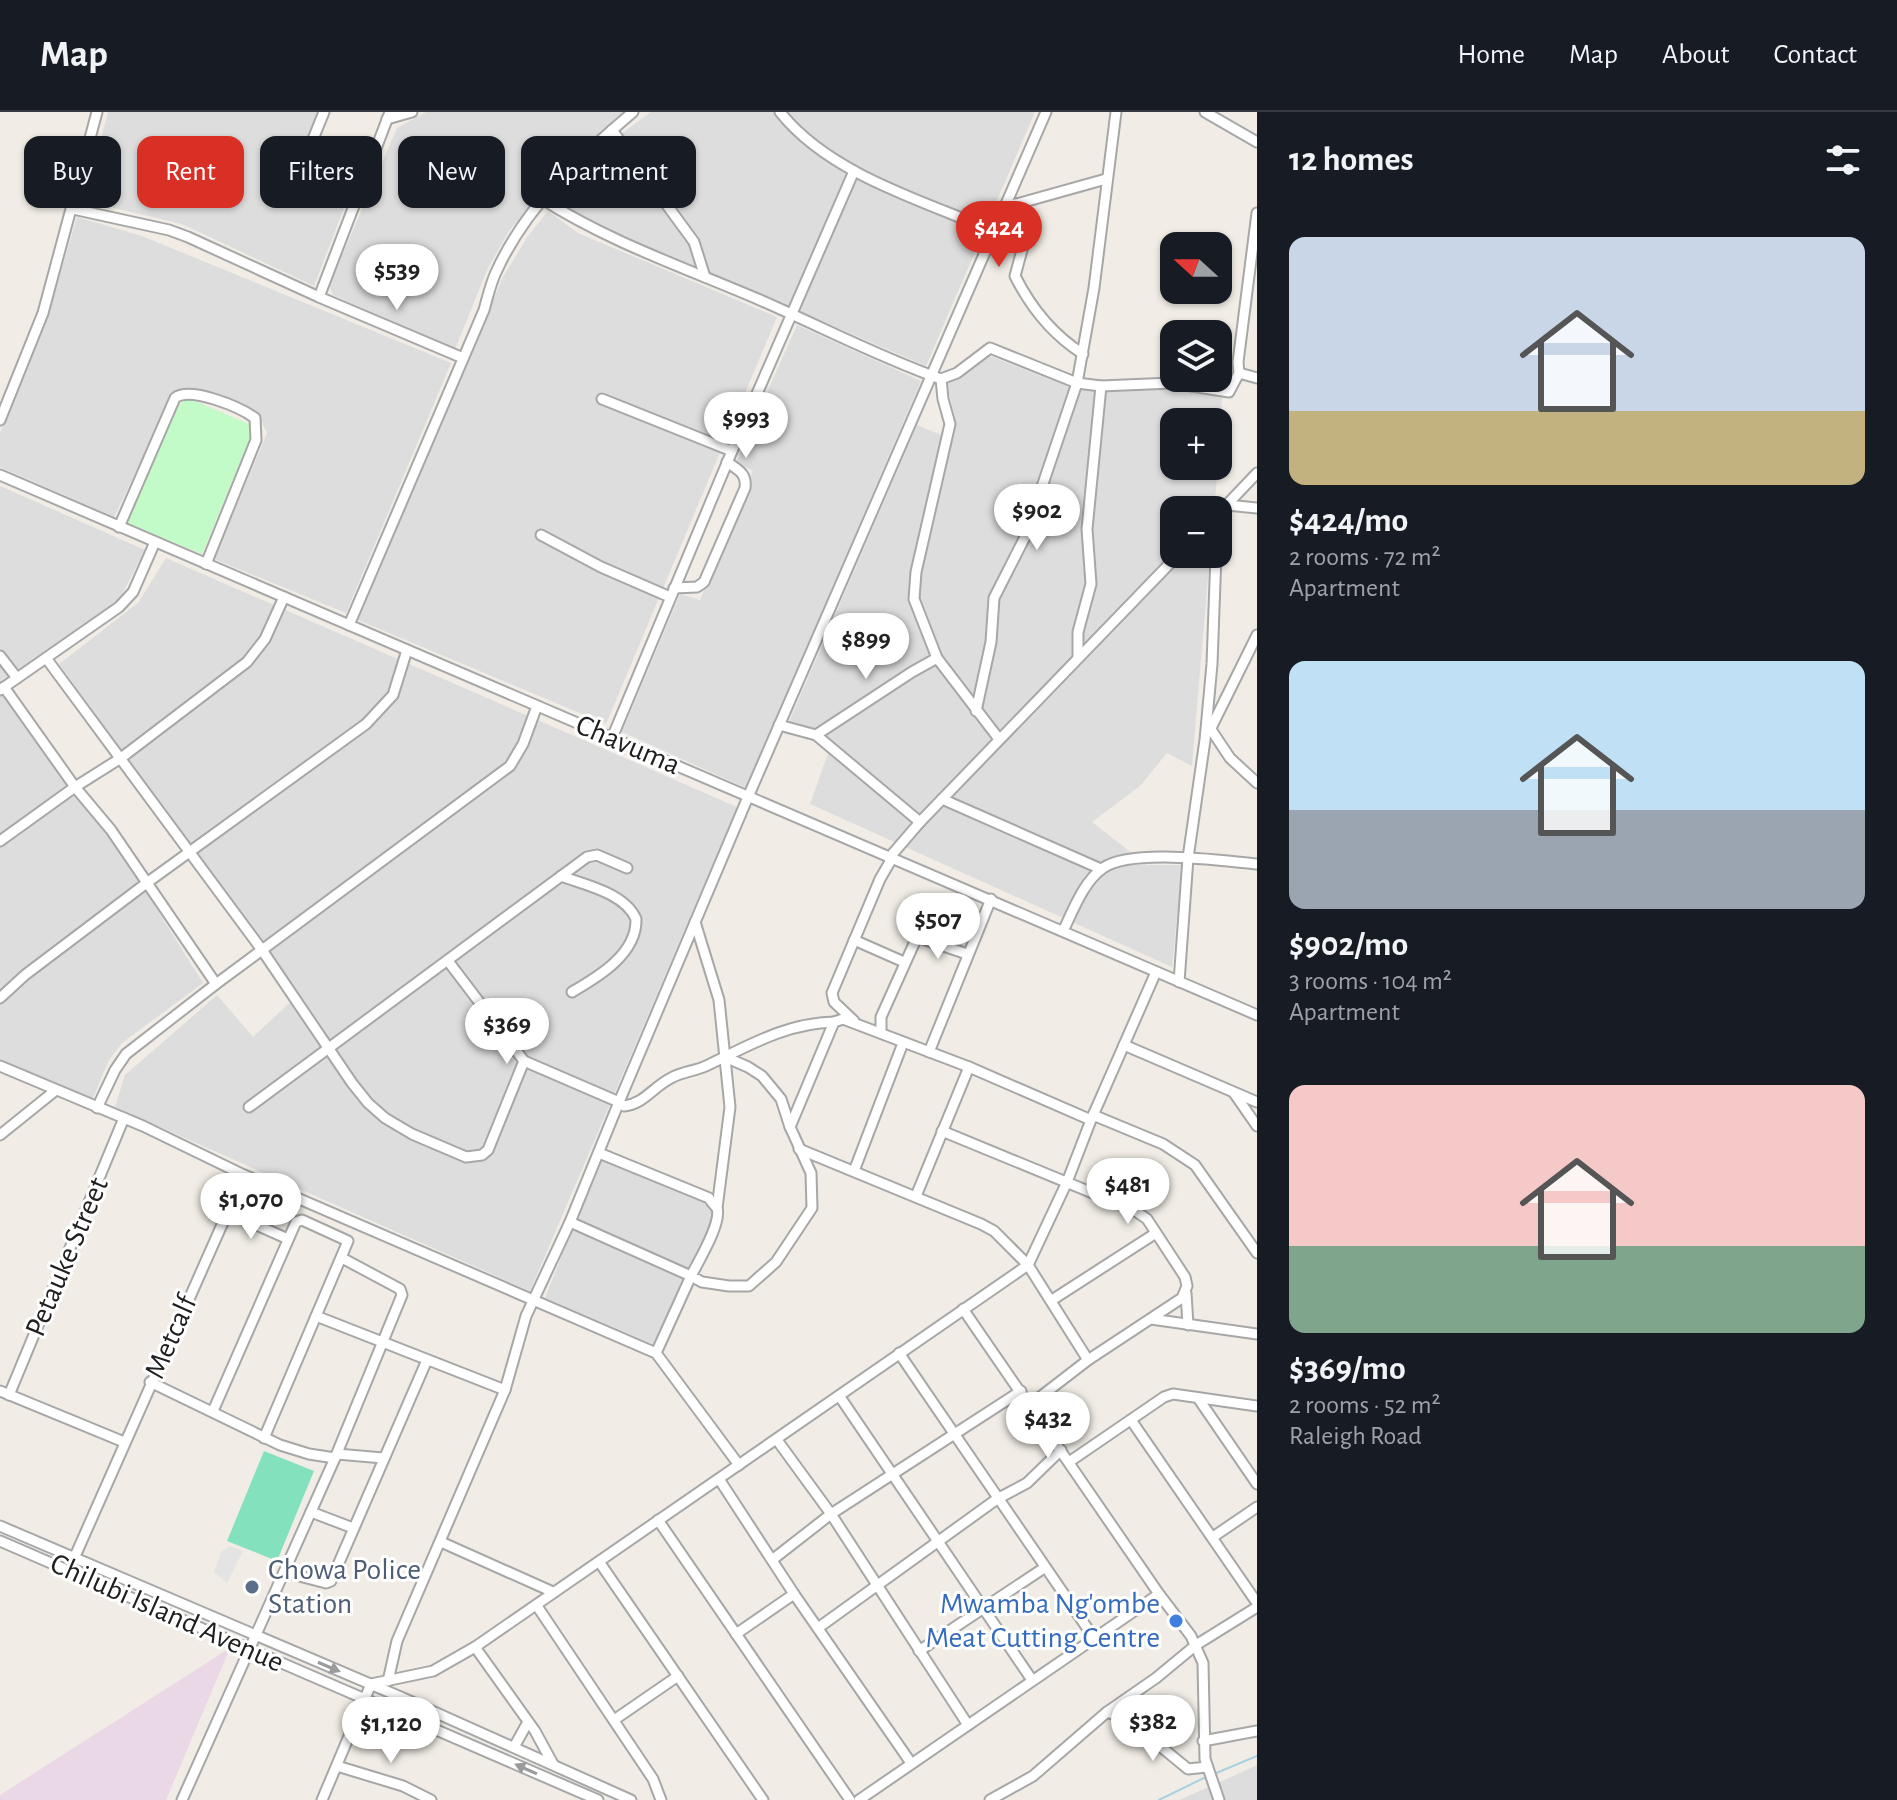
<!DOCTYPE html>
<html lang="en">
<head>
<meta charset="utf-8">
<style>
  body { margin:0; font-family:"Alegreya Sans",sans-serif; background:#20242c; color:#f1f3f6; height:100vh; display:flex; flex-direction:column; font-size:30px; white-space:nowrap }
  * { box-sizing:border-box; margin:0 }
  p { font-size:26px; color:#9ea1a6 }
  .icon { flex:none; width:44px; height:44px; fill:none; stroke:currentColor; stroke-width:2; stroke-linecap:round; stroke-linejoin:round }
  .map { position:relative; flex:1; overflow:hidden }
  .drawer { display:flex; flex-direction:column; background:#171b24; width:640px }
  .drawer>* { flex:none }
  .top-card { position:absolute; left:24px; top:24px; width:760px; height:72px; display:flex; gap:16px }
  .needle { width:52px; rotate:291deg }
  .fabs { position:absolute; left:1160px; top:120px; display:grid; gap:16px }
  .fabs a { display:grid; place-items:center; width:72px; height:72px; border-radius:16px; background:#171b24; box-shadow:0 2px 6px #0004; font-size:40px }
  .price { position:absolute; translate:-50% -68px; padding:0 18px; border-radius:28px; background:#fff; color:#222; font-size:26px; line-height:52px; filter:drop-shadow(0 2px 4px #0008) }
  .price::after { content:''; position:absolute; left:50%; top:48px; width:24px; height:18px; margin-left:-12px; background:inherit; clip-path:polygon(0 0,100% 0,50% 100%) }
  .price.active { background:#d93025; color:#fff }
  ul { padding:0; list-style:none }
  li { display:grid; align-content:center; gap:16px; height:424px; padding:0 32px }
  li span { display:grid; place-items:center; height:248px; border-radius:16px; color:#555 }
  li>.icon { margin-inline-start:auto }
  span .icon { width:144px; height:144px; fill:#fffc; stroke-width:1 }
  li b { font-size:34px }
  h2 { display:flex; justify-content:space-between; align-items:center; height:96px; padding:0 32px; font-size:34px }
  .pill { padding:0 28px; border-radius:16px; background:#171b24; box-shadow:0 2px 6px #0004; font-size:28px; line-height:72px }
  .pill.active { background:#d93025; color:#fff }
  header { display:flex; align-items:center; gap:48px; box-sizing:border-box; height:112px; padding:0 40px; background:#171b24; border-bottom:2px solid #363941 }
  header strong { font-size:38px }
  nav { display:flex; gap:44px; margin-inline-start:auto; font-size:28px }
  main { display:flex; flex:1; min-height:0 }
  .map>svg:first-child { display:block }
  .residential { fill:#dedddd }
  .industrial { fill:#ead8e6 }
  .park { fill:#c3fbc8 }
  .pitch { fill:#83e1bd }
  .parking { fill:#e4e4e4 }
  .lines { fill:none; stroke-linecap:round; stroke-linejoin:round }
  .stream { stroke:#a6d2df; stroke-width:2 }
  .minor-casing { stroke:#a7a7a7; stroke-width:13 }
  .minor { stroke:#fff; stroke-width:9 }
  .oneway { fill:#9b9b9b }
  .service-dot { fill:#5c6f8a; stroke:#fff; stroke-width:3 }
  .shop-dot { fill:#3f7fe0; stroke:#fff; stroke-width:3 }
  .labels { text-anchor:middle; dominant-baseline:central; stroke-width:6; stroke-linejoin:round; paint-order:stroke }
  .street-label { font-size:30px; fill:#202020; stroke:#fff }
  .service-label { font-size:30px; fill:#4e5e75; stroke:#fff; text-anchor:start }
  .shop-label { font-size:30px; fill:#366cbe; stroke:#fff; text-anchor:end }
</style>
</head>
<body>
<header>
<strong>Map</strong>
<nav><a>Home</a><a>Map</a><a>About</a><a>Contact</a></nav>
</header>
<main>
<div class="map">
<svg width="1257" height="1688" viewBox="0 0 1257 1688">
  <rect width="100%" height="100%" fill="#f1ede6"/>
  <!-- residential -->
  <g class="residential">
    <path d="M108,0H320L303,43L311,59L351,78L314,174L182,112L84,89Z"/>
    <path d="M426,0H623L567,51L509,119L488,156L455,237L333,183L329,174L397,16Z"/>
    <path d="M651,0H1035L926,254L600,114L554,89L596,40Z"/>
    <path d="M548,99L578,121L777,205L606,612L358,508L503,165L528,124Z"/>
    <path d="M77,105L142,124L451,251L346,501L214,447L267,321L256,299L224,286L188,276L174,281L114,405L0,355V321L46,211Z"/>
    <path d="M797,213L921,269L746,676L622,620L680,482L700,488L753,359L736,350Z"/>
    <path d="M990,244L1069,275L1177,278L1222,286L1218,349V310H1174V354H1218L1214,398H1174V442H1210L1192,654L1167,641L1140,674L1092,710L1147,753H1182L1172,855L810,692L832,630L814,619L788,612L917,313L953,328L955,305L947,272Z"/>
    <path d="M0,374L145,438L119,488L0,569Z"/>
    <path d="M166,446L737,695L530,1179L115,995L125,963L217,883L253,925L299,882L59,552L138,491Z"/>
    <path d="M0,580L127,750L203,871L122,931L109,948L92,988L0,948Z"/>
    <path d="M601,1045L707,1087L714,1102L653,1232L545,1186Z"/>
    <path d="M1257,1653V1688H1179L1231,1665Z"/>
  </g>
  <!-- industrial -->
  <path class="industrial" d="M230,1536L166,1688H0V1683Z"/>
  <!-- park -->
  <path class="park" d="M188,286L249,312L250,326L202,442L127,411L179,293Z"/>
  <!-- pitch -->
  <path class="pitch" d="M264,1339L314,1359L277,1449L227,1429Z"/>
  <!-- parking -->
  <path class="parking" d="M230,1434L243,1439L227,1471L214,1460L221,1440Z"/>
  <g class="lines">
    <!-- stream -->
    <g class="stream">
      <path d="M1214,1662L1257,1644"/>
      <path d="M1159,1688L1208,1664"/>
    </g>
    <defs>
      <g id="minor">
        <path d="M324,0L309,37L310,43L361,73"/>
        <path d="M780,0C829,62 923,89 994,119"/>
        <path d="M1205,0L1257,30"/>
        <path d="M387,7L412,0"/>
        <path d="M612,18L694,130L705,165"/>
        <path d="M542,87C611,131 686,156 760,188C820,214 879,245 941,267L957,261L990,236L1077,271L1101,274L1172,271L1229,280L1239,261L1238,250L1257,101"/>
        <path d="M1015,92L1029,112L1015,164C1031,196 1053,223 1083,242"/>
        <path d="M1013,93L1106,67"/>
        <path d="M73,97L169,118L188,125L319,185L463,246"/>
        <path d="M319,185L390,0"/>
        <path d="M1239,261L1257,266"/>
        <path d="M941,267L943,287L950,312L916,460L914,487L937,546L999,627"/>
        <path d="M602,287L732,339"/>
        <path d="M0,308L43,201L97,0"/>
        <path d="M0,363L1257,903"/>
        <path d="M1227,393L1257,396"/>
        <path d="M1218,402L1257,361"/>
        <path d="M119,415L175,286C190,274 240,295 255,306L256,328L206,452"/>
        <path d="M541,423L601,455L670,485"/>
        <path d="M674,476L697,475L704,470L745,376C747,361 738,358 727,350"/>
        <path d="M349,513L484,198C488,184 491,169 498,156C528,92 580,45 633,0"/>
        <path d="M0,544L17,566"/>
        <path d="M46,546L262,838L352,971L368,991L385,1006L412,1022L466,1045L482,1043L488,1038L524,949"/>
        <path d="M1078,546V520L1091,472L1087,417L1101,274"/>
        <path d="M4,575L75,675L111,718L216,872"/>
        <path d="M0,578L119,495L133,480L155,430"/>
        <path d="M976,599L991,530L994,486L1025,425L1077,271L1094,176L1116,0"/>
        <path d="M779,613L816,623L920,710"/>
        <path d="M1210,616L1230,646L1257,671"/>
        <path d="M1209,620L1257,523"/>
        <path d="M816,623L912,560L937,546"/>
        <path d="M612,626L732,339L854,59"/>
        <path d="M942,687L1101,757"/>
        <path d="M0,729L75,675L121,646L247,550L265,527L284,485"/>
        <path d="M889,746L920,710L1179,442"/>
        <path d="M561,764C585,773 625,781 636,807C637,842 598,865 572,880"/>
        <path d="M695,810L719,888L730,995L717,1096"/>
        <path d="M1063,819C1073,799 1083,770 1103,756C1132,736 1222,749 1257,752"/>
        <path d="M854,828L904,850"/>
        <path d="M1179,870L1188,746L1205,628L1212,552L1216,442"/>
        <path d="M0,886L25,863L148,770L366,612L393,583L407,538"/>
        <path d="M854,909L834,890L832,881L880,767L891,748"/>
        <path d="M834,910C786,911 748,934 706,954C695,959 681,960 671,966C653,975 644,992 624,994L619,990L748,685L1046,0"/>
        <path d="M881,921V905L917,825L967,842"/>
        <path d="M1124,933L1257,990"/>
        <path d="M929,940L991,787"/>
        <path d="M0,954L143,1014L244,1063L656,1241L739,1353"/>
        <path d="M1234,981L1257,1014"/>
        <path d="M249,995L587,745L597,743L627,756"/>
        <path d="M97,996L115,958L126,942L216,872L510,654L523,632L537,594"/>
        <path d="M1093,1003L1163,1032L1195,1053L1257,1141"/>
        <path d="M790,1015L834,910L843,907L969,955L1091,1008"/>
        <path d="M942,1019L1134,1098L1147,1107L1185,1165L1187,1174L1182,1186L1088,1248L1031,1292"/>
        <path d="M0,1023L56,978"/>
        <path d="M599,1041L709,1086C709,1087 716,1095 717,1096C722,1111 698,1150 691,1164L702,1170L729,1174H749L776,1150L812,1096L811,1061L790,1015L781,987L762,964L748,955L725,945"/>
        <path d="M854,1059L903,931"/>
        <path d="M916,1084L969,955"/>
        <path d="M227,1100L288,1127"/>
        <path d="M570,1110L691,1164L656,1241"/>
        <path d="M1186,1181L1188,1213"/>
        <path d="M1052,1188L1156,1121"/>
        <path d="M963,1197L1159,1482"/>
        <path d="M316,1204L505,1278"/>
        <path d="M1151,1207L1257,1222"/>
        <path d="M899,1241L1094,1526"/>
        <path d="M1088,1248L1028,1153L1067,1070L1091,1008L1156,860"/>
        <path d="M150,1270L280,1333L309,1342L335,1346"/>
        <path d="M0,1279L124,1330"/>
        <path d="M9,1283L124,1006"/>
        <path d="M840,1285L1032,1568"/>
        <path d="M1198,1286L1257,1372"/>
        <path d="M213,1299L296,1110L302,1108L348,1129L264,1326"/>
        <path d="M1131,1308L1257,1491"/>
        <path d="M777,1328L831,1402L968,1613"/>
        <path d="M337,1342L383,1346"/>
        <path d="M1069,1350L1164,1285L1173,1282L1257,1294"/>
        <path d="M719,1367L794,1482L911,1651"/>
        <path d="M311,1400L353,1416"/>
        <path d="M658,1408L850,1688"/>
        <path d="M0,1414L403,1586L631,1688"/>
        <path d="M1213,1425L1257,1395"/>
        <path d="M0,1429L598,1688"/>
        <path d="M441,1430L553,1480"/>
        <path d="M772,1448L831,1402L1021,1279"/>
        <path d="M72,1451L244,1063"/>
        <path d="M600,1451L763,1688"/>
        <path d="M284,1460L326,1471L331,1469L427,1248"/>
        <path d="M537,1494L653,1667L661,1688"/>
        <path d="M818,1516L997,1387L1027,1371L1061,1338"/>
        <path d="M736,1522L794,1482"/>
        <path d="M475,1535L535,1619L553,1652"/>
        <path d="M919,1539L1044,1456"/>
        <path d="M388,1569L397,1529L505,1278L526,1204L570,1110L619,990L524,949L448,849"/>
        <path d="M1107,1600L1127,1607L1188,1657L1207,1655"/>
        <path d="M614,1608L678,1564"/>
        <path d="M1203,1629L1257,1619"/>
        <path d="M514,1635L528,1610"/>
        <path d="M337,1654L403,1674L431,1688"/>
        <path d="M182,1688L335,1346L402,1183L400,1177L342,1146"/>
        <path d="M322,1688L371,1572L433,1559L475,1535L1028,1153L994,1119L981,1112L799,1037"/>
        <path d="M859,1688L1159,1482L1191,1524L1203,1551L1205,1647L1219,1688"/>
        <path d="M990,1688L1033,1664L1107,1600L1156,1566L1196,1533L1257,1495"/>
      </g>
    </defs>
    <!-- minor casing -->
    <use href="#minor" class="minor-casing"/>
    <!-- minor -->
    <use href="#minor" class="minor"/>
  </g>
  <!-- one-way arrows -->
  <defs><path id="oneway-solid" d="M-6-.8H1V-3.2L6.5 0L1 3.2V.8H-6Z" transform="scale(2)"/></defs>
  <g class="oneway">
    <use href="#oneway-solid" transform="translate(329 1555) rotate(23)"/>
    <use href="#oneway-solid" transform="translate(526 1657) rotate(-156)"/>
  </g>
  <!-- markers -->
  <circle class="service-dot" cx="252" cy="1475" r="8"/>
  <circle class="shop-dot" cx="1176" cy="1509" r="8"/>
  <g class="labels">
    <!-- street labels -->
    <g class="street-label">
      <text transform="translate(628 633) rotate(23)">Chavuma</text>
      <text transform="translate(67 1145) rotate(-67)">Petauke Street</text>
      <text transform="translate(171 1225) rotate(-66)">Metcalf</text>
      <text transform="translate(167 1501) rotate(24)">Chilubi Island Avenue</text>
    </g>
    <!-- service labels -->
    <g class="service-label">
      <text x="268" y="1458">Chowa Police<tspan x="268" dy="34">Station</tspan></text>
    </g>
    <!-- shop labels -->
    <g class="shop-label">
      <text x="1160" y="1492">Mwamba Ng'ombe<tspan x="1160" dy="34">Meat Cutting Centre</tspan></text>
    </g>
  </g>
</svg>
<div class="fabs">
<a><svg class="needle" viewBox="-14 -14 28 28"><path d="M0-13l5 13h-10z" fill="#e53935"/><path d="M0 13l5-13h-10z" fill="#9ea1a6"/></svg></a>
<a><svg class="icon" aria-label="layers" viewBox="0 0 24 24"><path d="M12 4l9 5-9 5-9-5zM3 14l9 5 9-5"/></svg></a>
<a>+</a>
<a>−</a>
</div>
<b class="price active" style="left:999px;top:157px">$424</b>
<b class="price" style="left:397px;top:200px">$539</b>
<b class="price" style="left:746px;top:348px">$993</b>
<b class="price" style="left:1037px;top:440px">$902</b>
<b class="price" style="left:866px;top:569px">$899</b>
<b class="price" style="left:938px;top:849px">$507</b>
<b class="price" style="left:507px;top:954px">$369</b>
<b class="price" style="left:1128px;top:1114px">$481</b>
<b class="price" style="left:251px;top:1129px">$1,070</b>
<b class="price" style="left:1048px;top:1348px">$432</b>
<b class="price" style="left:1153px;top:1651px">$382</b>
<b class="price" style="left:391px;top:1653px">$1,120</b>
<div class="top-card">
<a class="pill">Buy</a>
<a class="pill active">Rent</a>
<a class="pill">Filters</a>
<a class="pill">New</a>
<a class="pill">Apartment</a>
</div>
</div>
<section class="drawer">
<h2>12 homes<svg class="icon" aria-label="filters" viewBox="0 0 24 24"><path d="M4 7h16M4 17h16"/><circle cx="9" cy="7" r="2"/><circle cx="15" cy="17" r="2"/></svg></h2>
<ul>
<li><span style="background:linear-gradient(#c9d6e8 70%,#c2b280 0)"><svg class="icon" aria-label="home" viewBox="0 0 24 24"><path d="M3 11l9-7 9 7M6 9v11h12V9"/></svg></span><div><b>$424/mo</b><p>2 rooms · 72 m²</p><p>Apartment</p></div></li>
<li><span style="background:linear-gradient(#bfe0f5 60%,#9aa5b1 0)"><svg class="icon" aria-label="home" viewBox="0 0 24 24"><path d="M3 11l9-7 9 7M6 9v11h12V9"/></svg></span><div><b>$902/mo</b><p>3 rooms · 104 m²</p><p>Apartment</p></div></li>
<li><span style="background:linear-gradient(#f6c9c9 65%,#7fa58c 0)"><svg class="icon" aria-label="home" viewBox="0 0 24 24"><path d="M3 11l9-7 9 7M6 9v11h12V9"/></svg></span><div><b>$369/mo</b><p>2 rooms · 52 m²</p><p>Raleigh Road</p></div></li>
</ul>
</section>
</main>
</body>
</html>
